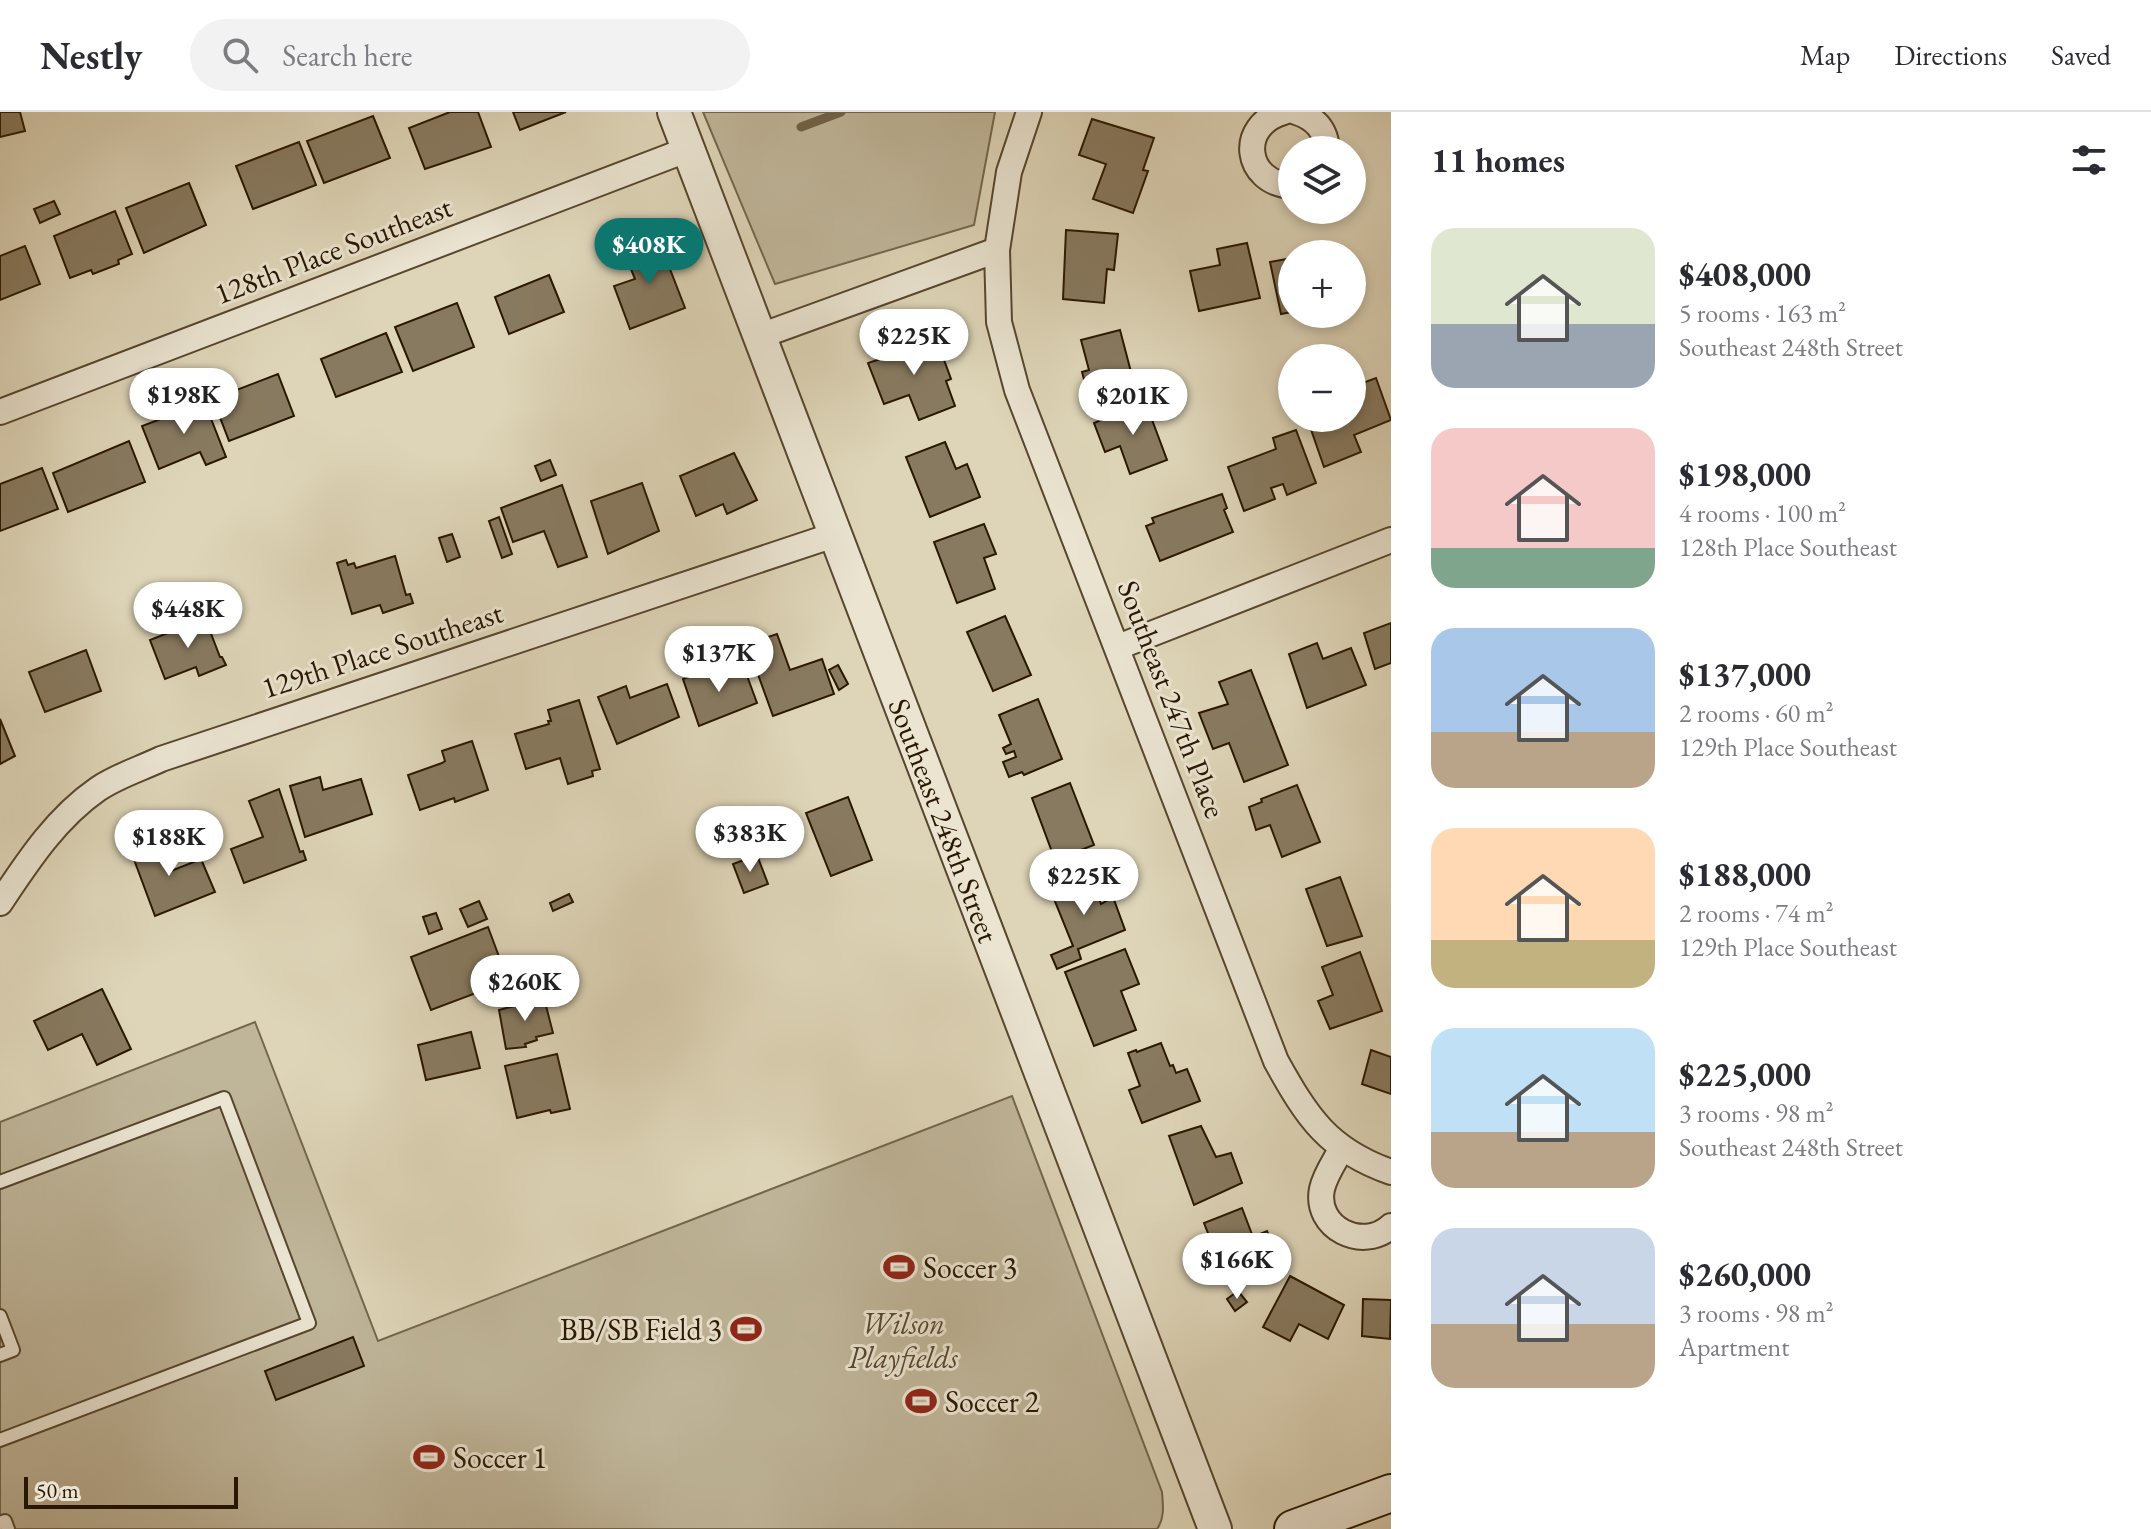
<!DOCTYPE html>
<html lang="en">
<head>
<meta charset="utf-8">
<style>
  body { margin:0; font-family:"EB Garamond",serif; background:#f2f2f3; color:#2b2b33; height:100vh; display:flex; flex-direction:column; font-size:30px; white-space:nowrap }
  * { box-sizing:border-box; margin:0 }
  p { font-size:26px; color:#7c7c81 }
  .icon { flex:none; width:44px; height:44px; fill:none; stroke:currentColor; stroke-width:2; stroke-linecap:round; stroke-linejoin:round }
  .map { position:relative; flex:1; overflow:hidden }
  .drawer { display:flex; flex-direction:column; background:#fff; width:760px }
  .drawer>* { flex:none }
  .buttons { position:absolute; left:1278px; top:24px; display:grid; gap:16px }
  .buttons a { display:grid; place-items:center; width:88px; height:88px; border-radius:50%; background:#fff; box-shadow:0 4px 12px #0003; font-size:40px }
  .scale { position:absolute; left:24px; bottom:20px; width:214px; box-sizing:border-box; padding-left:8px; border:4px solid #2a1700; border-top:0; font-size:22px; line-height:28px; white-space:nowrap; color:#2a1700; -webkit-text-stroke:6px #eae4d1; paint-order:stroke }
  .price { position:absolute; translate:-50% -68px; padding:0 18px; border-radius:28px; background:#fff; color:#222; font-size:26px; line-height:52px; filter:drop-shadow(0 2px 4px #0008) }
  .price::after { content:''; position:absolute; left:50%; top:48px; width:24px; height:18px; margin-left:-12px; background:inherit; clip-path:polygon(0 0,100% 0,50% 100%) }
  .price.active { background:#0f766e; color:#fff }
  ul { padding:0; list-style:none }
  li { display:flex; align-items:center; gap:24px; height:200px; padding:0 40px }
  li span { display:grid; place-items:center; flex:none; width:224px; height:160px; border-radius:24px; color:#555 }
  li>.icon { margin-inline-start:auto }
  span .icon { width:96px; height:96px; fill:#fffc; stroke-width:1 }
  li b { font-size:34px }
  h2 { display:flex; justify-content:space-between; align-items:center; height:96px; padding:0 40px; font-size:34px }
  header { display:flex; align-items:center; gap:48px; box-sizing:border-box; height:112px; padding:0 40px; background:#fff; border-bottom:2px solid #e1e1e2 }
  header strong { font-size:38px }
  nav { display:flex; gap:44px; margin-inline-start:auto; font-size:28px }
  .search { width:560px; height:72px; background:#f2f2f3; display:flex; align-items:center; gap:20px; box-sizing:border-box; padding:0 28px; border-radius:44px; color:#7c7c81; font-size:30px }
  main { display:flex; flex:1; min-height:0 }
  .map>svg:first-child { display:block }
  .green { fill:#bfb599; stroke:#74664c; stroke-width:2 }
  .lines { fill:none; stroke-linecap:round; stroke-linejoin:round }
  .stream { stroke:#716249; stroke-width:9 }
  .building { fill:#887a60; stroke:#2a1700; stroke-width:2 }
  .service-casing { stroke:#57462e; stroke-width:16 }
  .minor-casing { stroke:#57462e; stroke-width:28 }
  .tertiary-casing { stroke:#57462e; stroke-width:36 }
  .secondary-casing { stroke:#2a1700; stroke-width:40 }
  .service { stroke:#eae4d1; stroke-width:12 }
  .minor { stroke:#eae4d1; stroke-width:24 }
  .tertiary { stroke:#eae4d1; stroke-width:32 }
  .secondary { stroke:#eae4d1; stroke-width:36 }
  .labels { text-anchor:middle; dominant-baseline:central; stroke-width:6; stroke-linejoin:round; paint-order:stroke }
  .street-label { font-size:30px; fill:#2a1700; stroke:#eae4d1 }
  .poi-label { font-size:30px; fill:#2a1700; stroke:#eae4d1; text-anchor:start }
  .park-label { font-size:30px; font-style:italic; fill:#57462e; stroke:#eae4d1 }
</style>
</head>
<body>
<header>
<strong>Nestly</strong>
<div class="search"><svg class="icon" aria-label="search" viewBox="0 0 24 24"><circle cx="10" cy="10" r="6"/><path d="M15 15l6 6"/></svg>Search here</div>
<nav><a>Map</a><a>Directions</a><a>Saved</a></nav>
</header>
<main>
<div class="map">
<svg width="1391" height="1417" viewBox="0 0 1391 1417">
  <rect width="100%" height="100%" fill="#ded5b8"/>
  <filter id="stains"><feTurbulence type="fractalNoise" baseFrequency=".0025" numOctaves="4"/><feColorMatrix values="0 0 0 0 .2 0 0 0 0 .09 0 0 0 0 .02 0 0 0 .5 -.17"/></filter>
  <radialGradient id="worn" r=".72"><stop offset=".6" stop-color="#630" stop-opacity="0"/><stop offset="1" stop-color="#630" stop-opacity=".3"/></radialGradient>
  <!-- green -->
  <g class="green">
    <path d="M703,0H995L974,113L775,172Z"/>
    <path d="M255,910L378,1229L1012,984L1162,1380C1163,1393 1165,1406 1157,1417H0V1010Z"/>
  </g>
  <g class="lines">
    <!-- stream -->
    <path class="stream" d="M801,15L841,0"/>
  </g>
  <!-- building -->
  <g class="building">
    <path d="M0,0H20L25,19L0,25Z"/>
    <path d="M450,0H478L491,35L425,57L409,16Z"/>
    <path d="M513,0H566L520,18Z"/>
    <path d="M373,4L390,46L324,71L307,29Z"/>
    <path d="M1092,7L1154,26L1143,58L1148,59L1133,101L1093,87L1106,52L1079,43Z"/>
    <path d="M299,30L316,73L253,97L236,54Z"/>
    <path d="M189,71L206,113L144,141L126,96Z"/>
    <path d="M54,89L60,102L40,111L34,97Z"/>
    <path d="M115,99L132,142L118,148L119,152L93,162L91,158L70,166L54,124Z"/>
    <path d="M1066,118L1118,122L1114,158L1107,157L1104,191L1063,187Z"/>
    <path d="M658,126L685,196L630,217L614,174L635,167L624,140Z"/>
    <path d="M1247,131L1260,186L1199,199L1190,159L1220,153L1217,137Z"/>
    <path d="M25,134L40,172L0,188V144Z"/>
    <path d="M1292,146V200L1281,202L1270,150Z"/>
    <path d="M549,163L564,200L509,222L495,185Z"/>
    <path d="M457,191L474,235L413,259L395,215Z"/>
    <path d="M1120,218L1136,279L1090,289L1082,260L1089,258L1081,228Z"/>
    <path d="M386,221L402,260L336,285L321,247Z"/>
    <path d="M936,226L951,267L946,269L955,294L919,308L909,283L884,292L868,251L883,246L880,237L905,227L909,236Z"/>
    <path d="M278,262L294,304L229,329L213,287Z"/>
    <path d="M1376,266L1391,308L1354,323L1361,340L1324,355L1307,306H1352V275Z"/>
    <path d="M204,289L226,345L206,353L200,340L159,357L142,314L166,305L165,303Z"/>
    <path d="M1145,289L1167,348L1130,362L1120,334L1105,340L1094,311Z"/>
    <path d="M1296,318L1316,371L1287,383L1283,372L1271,376L1275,387L1244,399L1228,355L1276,337L1273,326Z"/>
    <path d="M129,329L145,370L68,400L53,361Z"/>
    <path d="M945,330L956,357L967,352L980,385L930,405L906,345Z"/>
    <path d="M734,341L757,388L727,402L723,392L696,404L680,364Z"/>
    <path d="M550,348L556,363L541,369L535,354Z"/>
    <path d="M42,356L58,397L0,419V372Z"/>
    <path d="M642,371L659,419L608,442L591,389Z"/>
    <path d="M562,373L587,445L558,455L544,419L513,430L501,396Z"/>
    <path d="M1222,382L1227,396L1224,398L1233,420L1160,449L1146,414L1154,411L1152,406Z"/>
    <path d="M499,405L512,442L502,446L489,409Z"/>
    <path d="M984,412L996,442L984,446L995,477L957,491L934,430Z"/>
    <path d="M452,422L460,445L447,450L439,426Z"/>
    <path d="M395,444L406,483L410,482L413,491L383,501L380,493L352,502L337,451L346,448L348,453L354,451L356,456Z"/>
    <path d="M1005,504L1031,563L993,579L967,520Z"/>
    <path d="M205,506L220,545H222L226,553L199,564L196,555L165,567L150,528Z"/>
    <path d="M1391,511V551L1375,557L1364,521Z"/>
    <path d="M777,522L790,558L822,547L834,582L773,604L747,532Z"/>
    <path d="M1317,531L1323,547L1351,536L1366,573L1307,596L1289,542Z"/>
    <path d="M86,538L101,579L45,600L29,560Z"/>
    <path d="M743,553L757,591L699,614L683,567L713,556L715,564Z"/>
    <path d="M838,553L848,572L839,578L829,558Z"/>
    <path d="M1251,558L1288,653L1244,670L1229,631L1213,637L1199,601L1228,592L1219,570Z"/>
    <path d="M667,572L679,605L617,632L598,585L626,574L630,586Z"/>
    <path d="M1038,587L1062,647L1024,663L1022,660L1009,665L1003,650L1016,645L1014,639L1006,642L1003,636L1011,632L999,603Z"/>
    <path d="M579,588L600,657L592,659L593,664L568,672L560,646L526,657L515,622L549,612L548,609H551L548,598Z"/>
    <path d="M0,607L15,644L0,652Z"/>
    <path d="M472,629L488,678L455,690L454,686L420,698L408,663L442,651L445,649L442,639Z"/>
    <path d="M320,665L323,678L361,667L372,702L305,725L290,674Z"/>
    <path d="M1070,671L1094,733L1055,748L1032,686Z"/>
    <path d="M1297,673L1320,730L1282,745L1270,713L1256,718L1249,695L1262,690L1261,687Z"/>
    <path d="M279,677L300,740L303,739L306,748L244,771L231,737L263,725L249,689Z"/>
    <path d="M848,685L872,748L831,764L806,701Z"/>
    <path d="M157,723L171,759L201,747L215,780L155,804L129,734Z"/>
    <path d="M757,743L768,772L744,781L733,752Z"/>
    <path d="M1089,762L1101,792L1113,785L1125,818L1078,837L1081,847L1057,857L1051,843L1073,834L1050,777Z"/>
    <path d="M1340,765L1362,824L1327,834L1306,777Z"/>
    <path d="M569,782L573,790L553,799L550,791Z"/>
    <path d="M479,789L487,807L468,815L460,797Z"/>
    <path d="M436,801L442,817L429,822L423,805Z"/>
    <path d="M488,815L508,869L431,898L411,845Z"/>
    <path d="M1125,837L1139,872L1121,879L1136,918L1094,934L1065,860Z"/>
    <path d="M1360,840L1382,899L1330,917L1318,889L1333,883L1322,855Z"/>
    <path d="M102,877L131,937L97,953L82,922L48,938L34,909Z"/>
    <path d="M544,886L553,921L536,925L537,928L525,932L526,935L506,937L499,898Z"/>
    <path d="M471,920L480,956L426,968L418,933Z"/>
    <path d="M1161,931L1170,954L1173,953L1176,961L1187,957L1200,989L1142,1011L1129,978L1140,974L1128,941L1136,938L1137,940Z"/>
    <path d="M1371,938L1391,945V982L1362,972Z"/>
    <path d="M557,942L570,997L551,1001L550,998L517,1006L505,954Z"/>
    <path d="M1201,1014L1216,1045L1231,1041L1242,1071L1194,1093L1169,1024Z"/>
    <path d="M1242,1096L1253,1125L1267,1119L1279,1148L1227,1169L1204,1111Z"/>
    <path d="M1290,1164L1344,1193L1328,1227L1299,1212L1290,1229L1263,1215Z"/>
    <path d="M1238,1179L1247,1190L1235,1199L1227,1187Z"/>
    <path d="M1363,1187L1391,1188L1390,1227L1362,1224Z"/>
    <path d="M353,1225L364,1254L276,1288L265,1259Z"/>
  </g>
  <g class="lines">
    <defs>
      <g id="service">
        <path d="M0,1070L224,986L309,1211L0,1328"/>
        <path d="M0,1204L13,1238L0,1243"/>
        <path d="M0,1411L5,1409L8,1417"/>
      </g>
      <g id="minor">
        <path d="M1029,0L1009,60L997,138L999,210L1017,278L1276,949C1307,1005 1328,1038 1391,1060"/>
        <path d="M1284,0C1237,13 1244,71 1292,74"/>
        <path d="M1296,0C1315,6 1326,18 1327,38"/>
        <path d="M760,224L997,138"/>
        <path d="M0,300L689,37"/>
        <path d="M1118,535L1391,428"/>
        <path d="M0,791C28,749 56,706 98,677C117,664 140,657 161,647L834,423"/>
        <path d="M1342,1036C1335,1049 1325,1063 1322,1077C1314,1116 1363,1140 1391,1114"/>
      </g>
      <g id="tertiary">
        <path id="s1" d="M674,0L1215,1417"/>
      </g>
      <path id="secondary" d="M1293,1417L1391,1381"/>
    </defs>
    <!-- service casing -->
    <use href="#service" class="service-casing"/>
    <!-- minor casing -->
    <use href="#minor" class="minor-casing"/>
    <!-- tertiary casing -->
    <use href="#tertiary" class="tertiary-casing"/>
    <!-- secondary casing -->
    <use href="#secondary" class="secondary-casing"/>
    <!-- service -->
    <use href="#service" class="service"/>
    <!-- minor -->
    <use href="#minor" class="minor"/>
    <!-- tertiary -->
    <use href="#tertiary" class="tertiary"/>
    <!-- secondary -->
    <use href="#secondary" class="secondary"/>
  </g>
  <!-- icons -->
  <defs>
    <symbol id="stadium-bare" viewBox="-9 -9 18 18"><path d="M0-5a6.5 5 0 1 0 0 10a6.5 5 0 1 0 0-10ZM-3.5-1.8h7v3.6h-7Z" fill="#8f2418" stroke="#eae4d1" stroke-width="2.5" paint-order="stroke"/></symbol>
  </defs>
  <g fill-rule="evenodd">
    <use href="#stadium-bare" x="877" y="1133" width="44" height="44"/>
    <use href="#stadium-bare" x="724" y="1195" width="44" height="44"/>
    <use href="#stadium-bare" x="899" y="1267" width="44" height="44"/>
    <use href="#stadium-bare" x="407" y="1323" width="44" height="44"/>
  </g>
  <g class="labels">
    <!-- street labels -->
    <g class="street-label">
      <text transform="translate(333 138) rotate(-21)">128th Place Southeast</text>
      <text transform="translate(382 538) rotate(-18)">129th Place Southeast</text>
      <text transform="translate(1172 587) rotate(69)">Southeast 247th Place</text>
      <text stroke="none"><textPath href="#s1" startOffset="758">Southeast 248th Street</textPath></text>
    </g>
    <!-- poi labels -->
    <g class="poi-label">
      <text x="923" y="1155">Soccer 3</text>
      <text x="722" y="1217" text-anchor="end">BB/SB Field 3</text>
      <text x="945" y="1289">Soccer 2</text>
      <text x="453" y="1345">Soccer 1</text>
    </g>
    <!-- park labels -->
    <g class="park-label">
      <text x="903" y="1211">Wilson<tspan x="903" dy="34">Playfields</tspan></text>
    </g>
  </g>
  <rect width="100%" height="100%" filter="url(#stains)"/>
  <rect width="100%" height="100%" fill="url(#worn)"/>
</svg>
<div class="buttons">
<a><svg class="icon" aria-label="layers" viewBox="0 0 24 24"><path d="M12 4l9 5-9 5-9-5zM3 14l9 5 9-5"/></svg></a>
<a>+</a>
<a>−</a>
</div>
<div class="scale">50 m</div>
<b class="price active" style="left:649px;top:174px">$408K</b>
<b class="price" style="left:914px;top:265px">$225K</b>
<b class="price" style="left:184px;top:324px">$198K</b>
<b class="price" style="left:1133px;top:325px">$201K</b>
<b class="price" style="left:188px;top:538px">$448K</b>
<b class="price" style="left:719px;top:582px">$137K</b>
<b class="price" style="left:750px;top:762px">$383K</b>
<b class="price" style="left:169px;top:766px">$188K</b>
<b class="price" style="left:1084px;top:805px">$225K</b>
<b class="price" style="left:525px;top:911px">$260K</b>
<b class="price" style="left:1237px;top:1189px">$166K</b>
</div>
<section class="drawer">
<h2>11 homes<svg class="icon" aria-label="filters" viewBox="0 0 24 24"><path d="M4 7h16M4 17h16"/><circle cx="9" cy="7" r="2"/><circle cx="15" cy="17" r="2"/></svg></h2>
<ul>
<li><span style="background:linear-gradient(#dfe7d0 60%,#9aa5b1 0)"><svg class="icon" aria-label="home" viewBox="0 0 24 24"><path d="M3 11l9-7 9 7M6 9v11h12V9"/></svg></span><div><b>$408,000</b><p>5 rooms · 163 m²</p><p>Southeast 248th Street</p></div></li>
<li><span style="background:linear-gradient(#f6c9c9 75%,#7fa58c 0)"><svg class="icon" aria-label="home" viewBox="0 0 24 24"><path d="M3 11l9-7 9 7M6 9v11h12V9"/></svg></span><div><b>$198,000</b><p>4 rooms · 100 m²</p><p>128th Place Southeast</p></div></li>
<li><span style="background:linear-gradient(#a9c7e8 65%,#b9a48a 0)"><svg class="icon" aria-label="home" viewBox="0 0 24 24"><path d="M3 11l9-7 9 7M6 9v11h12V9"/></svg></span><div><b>$137,000</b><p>2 rooms · 60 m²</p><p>129th Place Southeast</p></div></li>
<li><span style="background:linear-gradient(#ffd9b3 70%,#c2b280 0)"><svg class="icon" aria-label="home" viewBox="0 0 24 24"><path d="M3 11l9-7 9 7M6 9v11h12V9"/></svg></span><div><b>$188,000</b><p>2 rooms · 74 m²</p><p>129th Place Southeast</p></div></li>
<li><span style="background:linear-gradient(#bfe0f5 65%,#b9a48a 0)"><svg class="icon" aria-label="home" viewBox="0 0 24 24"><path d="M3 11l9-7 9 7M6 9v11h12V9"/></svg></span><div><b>$225,000</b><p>3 rooms · 98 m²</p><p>Southeast 248th Street</p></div></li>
<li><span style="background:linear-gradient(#c9d6e8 60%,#b9a48a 0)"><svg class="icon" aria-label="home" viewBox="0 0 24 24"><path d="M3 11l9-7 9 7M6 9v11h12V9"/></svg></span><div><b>$260,000</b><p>3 rooms · 98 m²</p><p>Apartment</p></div></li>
</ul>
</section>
</main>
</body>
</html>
